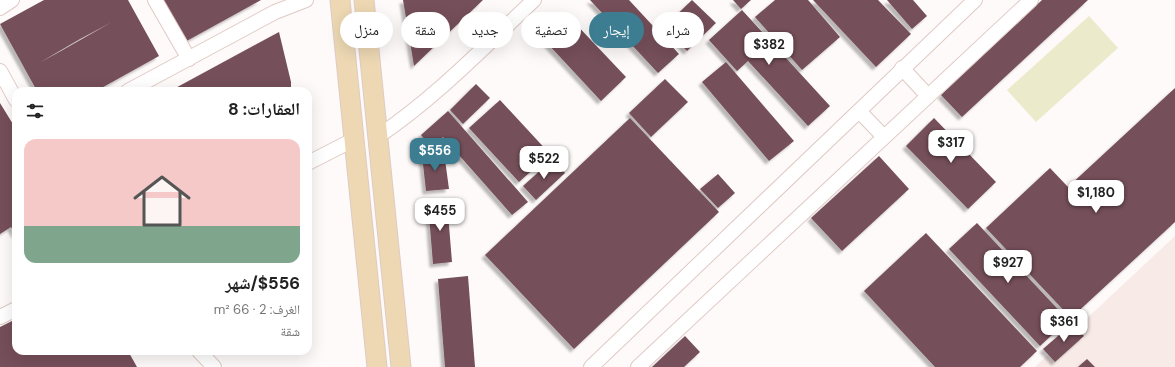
<!DOCTYPE html>
<html lang="ar">
<head>
<meta charset="utf-8">
<style>
  body { margin:0; font-family:"DM Sans","Noto Naskh Arabic",sans-serif; background:#f2f2f2; color:#222; direction:rtl; height:100vh; display:flex; flex-direction:column; font-size:15px; white-space:nowrap }
  * { box-sizing:border-box; margin:0 }
  p { font-size:13px; color:#767676 }
  .icon { flex:none; width:22px; height:22px; fill:none; stroke:currentColor; stroke-width:2; stroke-linecap:round; stroke-linejoin:round }
  .map { position:relative; flex:1; overflow:hidden; direction:ltr }
  .side { position:absolute; left:12px; top:87px; width:300px; height:268px; display:flex; flex-direction:column; background:#fff; border-radius:12px; box-shadow:0 4px 16px #0002; direction:rtl }
  .side>* { flex:none }
  .guide { position:absolute; left:324px; top:12px; width:380px; height:36px; direction:rtl; display:flex; gap:8px }
  .price { position:absolute; translate:-50% -34px; padding:0 9px; border-radius:8px; background:#fff; color:#222; font-size:13px; line-height:26px; filter:drop-shadow(0 1px 2px #0008) }
  .price::after { content:''; position:absolute; left:50%; top:24px; width:12px; height:9px; margin-left:-6px; background:inherit; clip-path:polygon(0 0,100% 0,50% 100%) }
  .price.current { background:#3d7d91; color:#fff }
  ul { padding:0; list-style:none }
  li { display:grid; align-content:center; gap:8px; height:212px; padding:0 12px }
  li span { display:grid; place-items:center; height:124px; border-radius:12px; color:#555 }
  li>.icon { margin-inline-start:auto }
  span .icon { width:72px; height:72px; fill:#fffc; stroke-width:1 }
  li b { font-size:17px }
  h2 { display:flex; justify-content:space-between; align-items:center; height:48px; padding:0 12px; font-size:17px }
  .tag { padding:0 14px; border-radius:18px; background:#fff; box-shadow:0 4px 16px #0002; font-size:14px; line-height:36px }
  .tag.current { background:#3d7d91; color:#fff }
  .map>svg:first-child { display:block }
  .built { fill:#f7eae7 }
  .green { fill:#ebeacb }
  .building { fill:#754f5a; fill-rule:evenodd; filter:url(#shadow) }
  .lines { fill:none; stroke-linecap:round; stroke-linejoin:round }
  .street-casing { stroke:#dfcac4; stroke-width:16 }
  .secondary-casing { stroke:#dfcac4; stroke-width:21 }
  .street { stroke:#fff; stroke-width:14 }
  .secondary { stroke:#edd8b3; stroke-width:19 }
</style>
</head>
<body>
<div class="map">
<svg width="1175" height="367" viewBox="0 0 1175 367">
  <defs>
    <filter id="shadow"><feDropShadow dx="-3.5" dy="3.5" stdDeviation="1" flood-color="#0004"/></filter>
  </defs>
  <rect width="100%" height="100%" fill="#fefaf9"/>
  <!-- built -->
  <path class="built" d="M1175,236V367H1035Z"/>
  <!-- green -->
  <path class="green" d="M1089,16L1118,48L1036,122L1007,90Z"/>
  <!-- building -->
  <g class="building">
    <path d="M44,0H128L159,56L96,91H37L0,24ZM112,22L61,51L39,63L80,39Z"/>
    <path d="M158,0H261L183,43Z"/>
    <path d="M403,0H483L414,66Z"/>
    <path d="M590,0H629L679,54L658,73Z"/>
    <path d="M692,0L716,23L687,51L664,27Z"/>
    <path d="M733,0H751L741,9Z"/>
    <path d="M775,0H808L840,37L802,70L755,17Z"/>
    <path d="M813,0H878L911,34L876,67Z"/>
    <path d="M887,0H913L927,16L912,29Z"/>
    <path d="M1042,0H1088L962,117L941,95Z"/>
    <path d="M742,10L830,106L808,126L748,61L737,71L709,40Z"/>
    <path d="M572,20L626,77L601,101L547,43Z"/>
    <path d="M279,32L291,82V91H170Z"/>
    <path d="M726,62L794,141L769,161L702,82Z"/>
    <path d="M665,79L688,102L651,137L629,113Z"/>
    <path d="M476,84L490,98L463,124L450,110Z"/>
    <path d="M1175,88V222L1071,318L986,228L1050,168L1068,187Z"/>
    <path d="M500,100L550,154L519,182L469,128Z"/>
    <path d="M0,103L16,129V236L11,227L0,234Z"/>
    <path d="M448,111L528,202L512,215L443,137L431,147L421,135Z"/>
    <path d="M630,118L719,212L574,349L485,255Z"/>
    <path d="M934,118L996,182L968,209L906,146Z"/>
    <path d="M444,152L449,189L426,191L422,155Z"/>
    <path d="M879,156L909,189L842,251L811,218Z"/>
    <path d="M553,159L565,173L536,200L523,186Z"/>
    <path d="M718,174L735,193L718,208L700,189Z"/>
    <path d="M447,201L452,262L433,264L428,203Z"/>
    <path d="M977,223L1068,320L1040,346L949,249Z"/>
    <path d="M308,230L312,242L308,243Z"/>
    <path d="M926,233L1037,351L1020,367H935L864,291Z"/>
    <path d="M468,276L475,367H445L438,279Z"/>
    <path d="M16,319V351H128L137,367H0V327Z"/>
    <path d="M1073,323L1084,336L1055,362L1043,349Z"/>
    <path d="M685,336L700,352L684,367H652Z"/>
    <path d="M1087,359L1095,367H1078Z"/>
  </g>
  <g class="lines">
    <defs>
      <g id="street">
        <path d="M155,0L189,59"/>
        <path d="M0,8L12,0"/>
        <path d="M902,68L928,96"/>
        <path d="M0,71L16,100"/>
        <path d="M128,91L275,12L306,0"/>
        <path d="M859,111L884,137"/>
        <path d="M377,137C435,98 483,48 534,0"/>
        <path d="M308,163L355,139"/>
        <path d="M0,317L16,309"/>
        <path d="M199,351L214,367"/>
        <path d="M591,367L975,0"/>
        <path d="M638,367L1031,0"/>
      </g>
      <g id="secondary">
        <path d="M340,0L377,367"/>
        <path d="M364,0L401,367"/>
      </g>
    </defs>
    <!-- street casing -->
    <use href="#street" class="street-casing"/>
    <!-- secondary casing -->
    <use href="#secondary" class="secondary-casing"/>
    <!-- street -->
    <use href="#street" class="street"/>
    <!-- secondary -->
    <use href="#secondary" class="secondary"/>
  </g>
</svg>
<b class="price" style="left:769px;top:66px">$382</b>
<b class="price" style="left:951px;top:164px">$317</b>
<b class="price current" style="left:435px;top:172px">$556</b>
<b class="price" style="left:544px;top:180px">$522</b>
<b class="price" style="left:1096px;top:214px">$1,180</b>
<b class="price" style="left:440px;top:232px">$455</b>
<b class="price" style="left:1008px;top:284px">$927</b>
<b class="price" style="left:1064px;top:343px">$361</b>
<div class="guide">
<a class="tag">شراء</a>
<a class="tag current">إيجار</a>
<a class="tag">تصفية</a>
<a class="tag">جديد</a>
<a class="tag">شقة</a>
<a class="tag">منزل</a>
</div>
<section class="side">
<h2>العقارات: 8<svg class="icon" aria-label="filters" viewBox="0 0 24 24"><path d="M4 7h16M4 17h16"/><circle cx="9" cy="7" r="2"/><circle cx="15" cy="17" r="2"/></svg></h2>
<ul>
<li><span style="background:linear-gradient(#f6c9c9 70%,#7fa58c 0)"><svg class="icon" aria-label="home" viewBox="0 0 24 24"><path d="M3 11l9-7 9 7M6 9v11h12V9"/></svg></span><div><b>$556/شهر</b><p>الغرف: 2 · 66 m²</p><p>شقة</p></div></li>
</ul>
</section>
</div>
</body>
</html>
